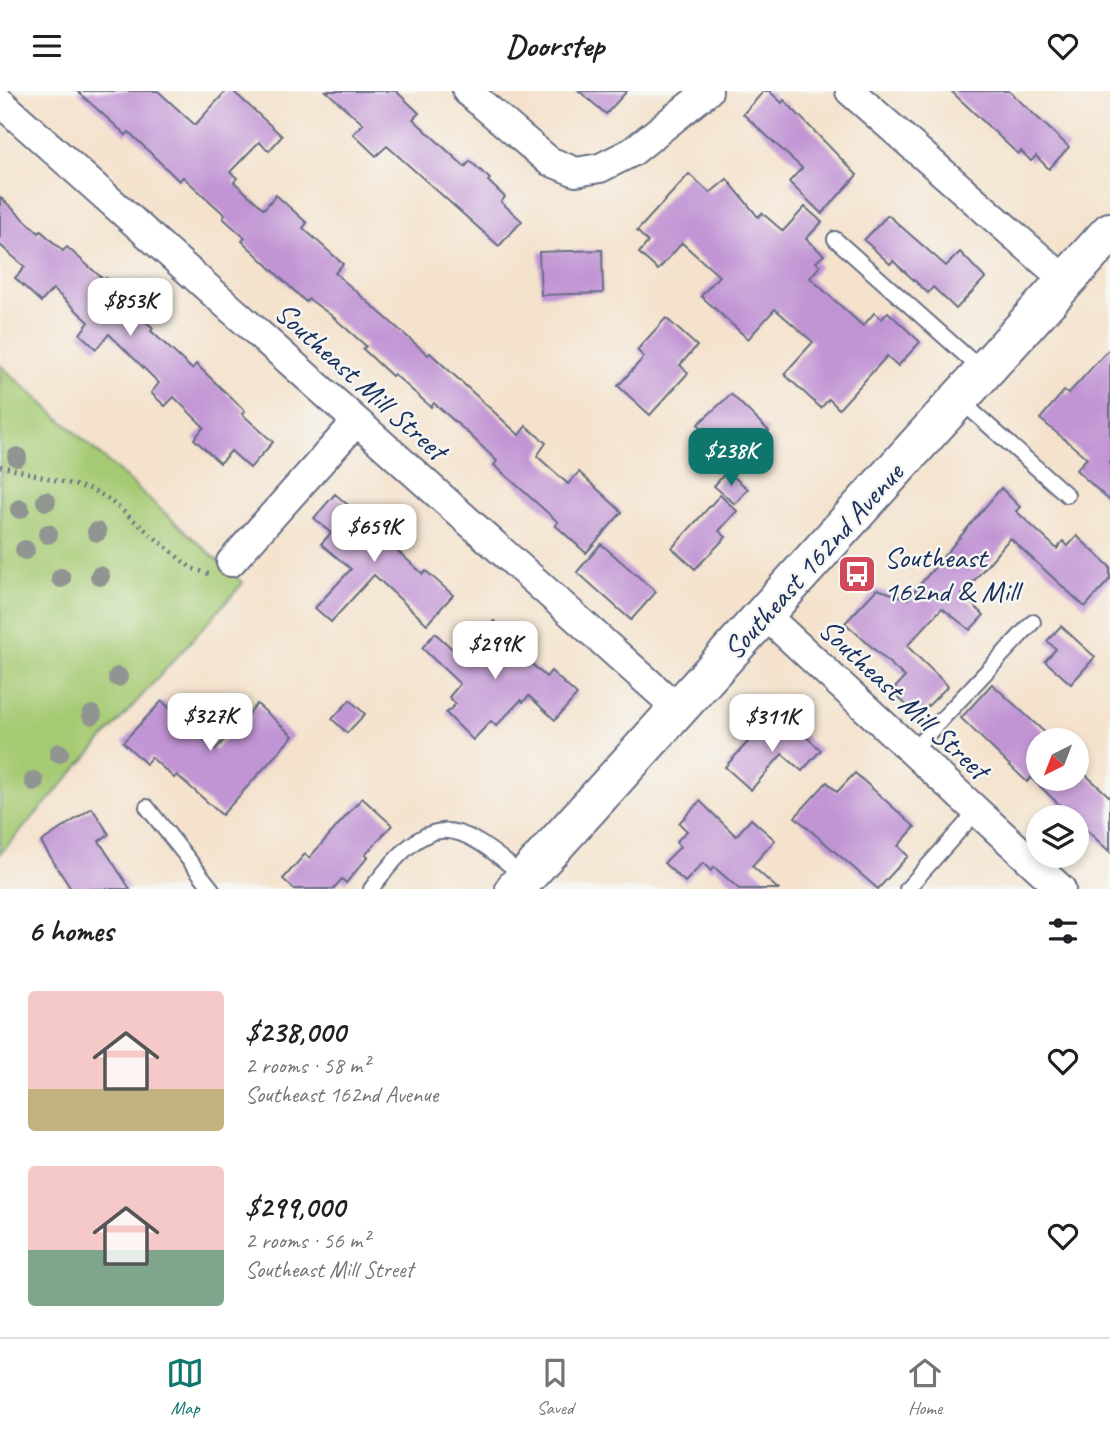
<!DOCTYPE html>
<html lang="en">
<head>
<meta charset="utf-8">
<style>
  body { margin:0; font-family:Caveat,sans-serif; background:#f2f2f2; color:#202124; height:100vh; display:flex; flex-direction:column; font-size:26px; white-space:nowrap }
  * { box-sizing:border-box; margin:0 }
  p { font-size:23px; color:#757577 }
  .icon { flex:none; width:38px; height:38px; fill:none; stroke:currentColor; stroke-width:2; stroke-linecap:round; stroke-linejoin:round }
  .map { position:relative; height:798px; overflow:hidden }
  .panel { display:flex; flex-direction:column; background:#fff; flex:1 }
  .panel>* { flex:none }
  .needle { width:46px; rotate:222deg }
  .controls { position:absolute; left:1026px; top:637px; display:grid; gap:14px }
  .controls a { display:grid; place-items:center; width:63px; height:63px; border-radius:50%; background:#fff; box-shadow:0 4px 10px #0003; font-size:35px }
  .price { position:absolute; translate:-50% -60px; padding:0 16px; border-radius:14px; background:#fff; color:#222; font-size:23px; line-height:46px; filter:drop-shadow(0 2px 4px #0008) }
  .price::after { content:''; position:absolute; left:50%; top:42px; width:21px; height:16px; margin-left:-10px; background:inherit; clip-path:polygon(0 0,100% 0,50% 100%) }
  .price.current { background:#0f766e; color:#fff }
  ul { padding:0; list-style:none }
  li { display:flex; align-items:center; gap:21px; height:175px; padding:0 28px }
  li span { display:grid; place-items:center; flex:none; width:196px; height:140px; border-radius:7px; color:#555 }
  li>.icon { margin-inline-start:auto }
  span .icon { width:84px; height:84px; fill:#fffc; stroke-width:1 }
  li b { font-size:30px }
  h2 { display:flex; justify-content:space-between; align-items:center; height:84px; padding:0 28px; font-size:30px }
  header { display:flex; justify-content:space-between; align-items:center; height:91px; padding:0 28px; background:#fff; font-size:32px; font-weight:700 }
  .menu { display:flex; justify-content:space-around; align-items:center; height:98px; border-top:2px solid #e0e0e0; background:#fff; font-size:19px; color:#757577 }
  .menu a { display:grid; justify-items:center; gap:4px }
  .menu .current { color:#0f766e }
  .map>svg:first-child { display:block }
  .green { fill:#a6ca73; stroke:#607c68; stroke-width:2 }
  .building { fill:#c194d4 }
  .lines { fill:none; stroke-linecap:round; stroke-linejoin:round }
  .lane-casing { stroke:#676e84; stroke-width:18 }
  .street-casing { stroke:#676e84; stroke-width:32 }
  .secondary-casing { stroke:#676e84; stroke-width:42 }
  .path { stroke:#676e84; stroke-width:4.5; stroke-dasharray:2 5; stroke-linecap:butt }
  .lane { stroke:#fff; stroke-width:14 }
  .street { stroke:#fff; stroke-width:28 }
  .secondary { stroke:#fff; stroke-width:38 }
  .tree { fill:#909592 }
  .labels { text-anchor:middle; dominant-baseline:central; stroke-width:5; stroke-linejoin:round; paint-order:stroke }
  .street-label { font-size:30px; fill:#1b2f5e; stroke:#f6f6f2 }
  .poi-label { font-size:30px; fill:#1b2f5e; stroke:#f6f6f2; text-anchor:start }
</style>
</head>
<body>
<header><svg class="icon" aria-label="menu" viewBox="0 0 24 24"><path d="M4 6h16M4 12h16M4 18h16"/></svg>Doorstep<svg class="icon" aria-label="heart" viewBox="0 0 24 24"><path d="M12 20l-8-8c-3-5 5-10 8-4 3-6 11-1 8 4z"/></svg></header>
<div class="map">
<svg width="1110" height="798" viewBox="0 0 1110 798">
  <rect width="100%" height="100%" fill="#f6f6f2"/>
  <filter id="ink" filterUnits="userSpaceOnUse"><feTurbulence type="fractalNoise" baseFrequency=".0143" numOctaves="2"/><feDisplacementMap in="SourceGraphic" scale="14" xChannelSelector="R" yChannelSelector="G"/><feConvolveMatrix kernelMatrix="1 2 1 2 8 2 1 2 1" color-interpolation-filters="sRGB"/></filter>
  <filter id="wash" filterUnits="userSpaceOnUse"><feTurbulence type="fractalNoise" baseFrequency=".00686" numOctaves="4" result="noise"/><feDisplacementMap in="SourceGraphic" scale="28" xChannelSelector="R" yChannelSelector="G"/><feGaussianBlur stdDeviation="1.57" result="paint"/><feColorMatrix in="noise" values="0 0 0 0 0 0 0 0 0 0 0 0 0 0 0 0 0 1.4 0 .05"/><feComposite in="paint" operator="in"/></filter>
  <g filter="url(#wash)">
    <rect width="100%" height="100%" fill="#f4e2cc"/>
    <!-- green -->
    <path class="green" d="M0,274L243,492L0,763Z"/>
    <g id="blocks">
      <!-- building -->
      <g class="building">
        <path d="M77,0H158L195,34L226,0H233L282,45L269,60L259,51L230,81L237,87L234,91L264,118L276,104L307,132L303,137L343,173L335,182L428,264L430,262L519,344L526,335L546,352L537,365L568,393L579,381L622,421L586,462L555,434L558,431L494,374L497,370L469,343L434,312L431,316L394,283L392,285L363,258L366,255L332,225L309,208L306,211L242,150L245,147L223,127L225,124L183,86L179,90L129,41L126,44Z"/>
        <path d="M326,0H396L419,22L413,28L465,76L470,70L490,88L488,90L505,106L501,111L522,130L499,155L387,55L376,65L353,43L363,33Z"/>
        <path d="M579,0H627L606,23Z"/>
        <path d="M764,0H769L782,12L784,9L857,84L822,123L789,91L802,77L743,23Z"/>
        <path d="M951,0H1009L1069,56L1049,78L1036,65L1031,70L1021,60L1018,63Z"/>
        <path d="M689,83L710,102L727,88L758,126L762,122L783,140L805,116L822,131L806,148L824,164L816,171L820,175L810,187L863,235L874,222L882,228L888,221L920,251L898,275L887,265L839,318L829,308L821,317L784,283L813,251L775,218L748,248L701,205L719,185L682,152L658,179L639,162L648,151L637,140Z"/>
        <path d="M0,106L39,142L41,140L63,160L67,156L104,189L106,187L125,206L122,210L153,237L151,240L192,278L196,273L245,320L242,323L273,351L250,377L231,360L220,372L194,348L204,336L174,306L165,315L151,302L159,292L109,243L96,258L80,243L89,231L53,198L41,211L15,187L25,176L0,154Z"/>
        <path d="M888,124L946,175L960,161L985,187L956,218L933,196L928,202L893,170L890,173L864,149Z"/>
        <path d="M602,159L603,202L541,204L539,161Z"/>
        <path d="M666,227L697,255L680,274L688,282L650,324L618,295L644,266L637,259Z"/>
        <path d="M1110,257V410L1076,379L1087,367L1040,328L1064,300L1068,303Z"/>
        <path d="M731,303L769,340L757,351L762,357L740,378L698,333Z"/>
        <path d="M727,380L748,398L735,413L714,395Z"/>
        <path d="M1001,397L1020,416L1016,420L1057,458L1063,450L1068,455L1077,445L1110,476V488L1085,516L1010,447L962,504L984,524L970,539L942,517L907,555L948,595L918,625L892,600L905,586L845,532L877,498L908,508Z"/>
        <path d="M335,403L368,431L371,427L397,451L393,456L423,483L426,480L453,504L427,533L374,484L331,531L315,517L351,478L321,453L331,442L314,427Z"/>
        <path d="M720,404L737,420L719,440L726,446L695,478L672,457Z"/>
        <path d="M601,453L656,501L631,529L577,481Z"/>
        <path d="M494,530L516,550L512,555L546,586L551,580L577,604L555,629L529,605L523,611L521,609L496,635L491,630L473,649L446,622L456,613L449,606L460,593L422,557L435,542L461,566Z"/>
        <path d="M1061,535L1095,566L1071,593L1045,570L1056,558L1047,550Z"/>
        <path d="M992,593L1053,649H1038V679L1027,691L961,627Z"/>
        <path d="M350,609L365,623L347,642L332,628Z"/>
        <path d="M162,610L215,659L257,613L293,645L222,724L177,684L174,687L151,666L146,673L123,651Z"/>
        <path d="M787,629L821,659L802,680L782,663L751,699L725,676L759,639L770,649Z"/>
        <path d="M1076,675L1110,706V761L1032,688H1076Z"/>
        <path d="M855,682L915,736L898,755L908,765L878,798L795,726L827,691L837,701Z"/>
        <path d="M362,707L392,734L365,764L368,766L346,792L342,788L333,798H294L283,788L305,763L309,767Z"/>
        <path d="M700,710L736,745L751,728L775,749L752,775L778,798H739L714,776L711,780L703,772L685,791L664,772L680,756L676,751L687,740L679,732Z"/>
        <path d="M92,717L109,743L99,750L130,798H71L41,751Z"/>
      </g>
    </g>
  </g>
  <g filter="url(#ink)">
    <use href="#blocks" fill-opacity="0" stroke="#676e84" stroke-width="2"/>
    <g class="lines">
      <defs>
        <g id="lane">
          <path d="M835,148L983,280"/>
          <path d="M961,310L1067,404"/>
          <path d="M912,660L1033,531"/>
          <path d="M147,716L212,798"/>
          <path d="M371,798C430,721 452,724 524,786"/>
          <path d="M907,798L977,720"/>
        </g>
        <g id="street">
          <path d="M467,0L549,70L576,81L600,77L632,61L708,0"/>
          <path d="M850,0L1066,190"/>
          <path d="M0,11L678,618"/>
          <path d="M231,471L356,331"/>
          <path d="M764,523L1061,798"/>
        </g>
        <path id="secondary" d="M515,798L1110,141"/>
      </defs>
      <!-- lane casing -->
      <use href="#lane" class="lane-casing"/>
      <!-- street casing -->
      <use href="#street" class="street-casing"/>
      <!-- secondary casing -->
      <use href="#secondary" class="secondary-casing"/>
      <!-- path -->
      <path class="path" d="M0,375L90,398L106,406L191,477L209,483"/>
      <!-- lane -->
      <use href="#lane" class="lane"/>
      <!-- street -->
      <use href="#street" class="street"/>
      <!-- secondary -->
      <use href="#secondary" class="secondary"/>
    </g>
    <!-- trees -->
    <g class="tree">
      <circle cx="17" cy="366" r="10"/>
      <circle cx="46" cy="410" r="10"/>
      <circle cx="20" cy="418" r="10"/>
      <circle cx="97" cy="441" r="10"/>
      <circle cx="48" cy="443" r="10"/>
      <circle cx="25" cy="459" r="10"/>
      <circle cx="100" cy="485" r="10"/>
      <circle cx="61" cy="487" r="10"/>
      <circle cx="118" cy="586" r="10"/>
      <circle cx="92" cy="624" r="10"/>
      <circle cx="59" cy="662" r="10"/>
      <circle cx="34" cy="690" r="10"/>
    </g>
  </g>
  <!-- icons -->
  <defs>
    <symbol id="bus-square" viewBox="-11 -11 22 22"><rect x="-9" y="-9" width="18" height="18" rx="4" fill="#d1495b" stroke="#f6f6f2"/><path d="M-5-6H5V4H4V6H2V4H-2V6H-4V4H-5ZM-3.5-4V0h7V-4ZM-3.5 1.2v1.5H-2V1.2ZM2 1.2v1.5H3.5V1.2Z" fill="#fff"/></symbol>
  </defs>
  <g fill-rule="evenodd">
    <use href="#bus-square" x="835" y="461" width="44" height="44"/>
  </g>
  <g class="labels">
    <!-- street labels -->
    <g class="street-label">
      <text transform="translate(361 290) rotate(42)">Southeast Mill Street</text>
      <text transform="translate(813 470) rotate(-48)">Southeast 162nd Avenue</text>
      <text transform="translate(904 608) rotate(43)">Southeast Mill Street</text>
    </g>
    <!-- poi labels -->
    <g class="poi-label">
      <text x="884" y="466">Southeast<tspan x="884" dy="34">162nd &amp; Mill</tspan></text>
    </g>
  </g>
</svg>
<div class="controls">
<a><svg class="needle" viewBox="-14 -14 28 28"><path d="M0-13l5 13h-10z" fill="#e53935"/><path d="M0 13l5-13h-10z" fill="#757577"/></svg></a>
<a><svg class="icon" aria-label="layers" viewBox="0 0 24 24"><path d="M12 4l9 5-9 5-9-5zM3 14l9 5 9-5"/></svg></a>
</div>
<b class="price" style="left:130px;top:247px">$853K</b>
<b class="price current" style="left:731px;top:397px">$238K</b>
<b class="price" style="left:374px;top:473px">$659K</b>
<b class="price" style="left:495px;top:590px">$299K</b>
<b class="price" style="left:210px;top:662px">$327K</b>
<b class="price" style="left:772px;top:663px">$311K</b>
</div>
<section class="panel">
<h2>6 homes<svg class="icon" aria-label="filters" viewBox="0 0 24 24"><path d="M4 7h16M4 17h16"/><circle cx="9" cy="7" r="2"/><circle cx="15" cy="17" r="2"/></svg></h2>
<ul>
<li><span style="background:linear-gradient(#f6c9c9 70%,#c2b280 0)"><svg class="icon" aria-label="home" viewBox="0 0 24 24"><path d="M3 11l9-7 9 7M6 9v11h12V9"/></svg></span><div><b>$238,000</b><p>2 rooms · 58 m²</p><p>Southeast 162nd Avenue</p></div><svg class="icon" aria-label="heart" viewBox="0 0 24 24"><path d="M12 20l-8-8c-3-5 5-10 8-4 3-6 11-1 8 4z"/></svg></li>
<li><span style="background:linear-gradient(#f6c9c9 60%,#7fa58c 0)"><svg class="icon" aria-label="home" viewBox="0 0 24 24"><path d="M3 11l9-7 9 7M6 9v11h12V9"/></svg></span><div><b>$299,000</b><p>2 rooms · 56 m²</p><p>Southeast Mill Street</p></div><svg class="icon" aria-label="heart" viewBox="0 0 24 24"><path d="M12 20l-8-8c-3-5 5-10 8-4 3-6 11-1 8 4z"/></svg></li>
</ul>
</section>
<nav class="menu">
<a class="current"><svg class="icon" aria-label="map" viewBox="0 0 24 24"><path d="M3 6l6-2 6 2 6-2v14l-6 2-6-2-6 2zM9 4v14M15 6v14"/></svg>Map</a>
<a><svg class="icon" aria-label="saved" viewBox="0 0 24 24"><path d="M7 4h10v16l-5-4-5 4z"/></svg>Saved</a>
<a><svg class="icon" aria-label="home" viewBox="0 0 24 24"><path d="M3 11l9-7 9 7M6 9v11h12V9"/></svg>Home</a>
</nav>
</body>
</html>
